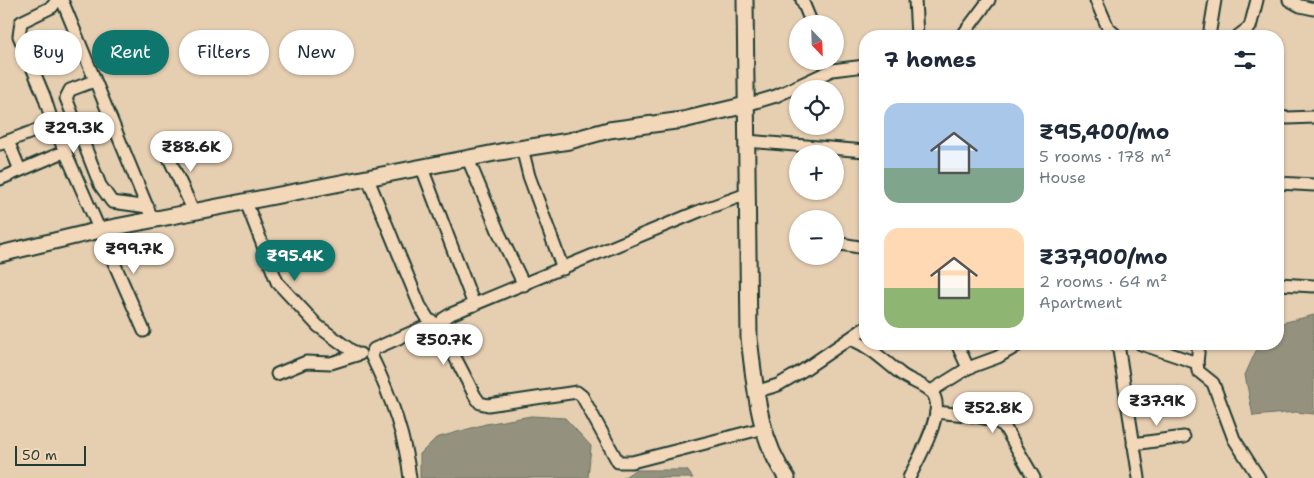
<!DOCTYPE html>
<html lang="en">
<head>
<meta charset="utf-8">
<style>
  body { margin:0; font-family:"Shantell Sans",sans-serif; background:#f2f2f3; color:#1f2937; height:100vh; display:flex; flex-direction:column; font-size:19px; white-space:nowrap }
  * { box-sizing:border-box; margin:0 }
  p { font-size:16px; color:#747a83 }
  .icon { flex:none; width:28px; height:28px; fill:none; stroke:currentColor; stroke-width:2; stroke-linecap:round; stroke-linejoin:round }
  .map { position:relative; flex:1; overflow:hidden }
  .panel { position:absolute; left:859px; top:30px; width:425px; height:320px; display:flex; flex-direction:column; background:#fff; border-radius:20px; box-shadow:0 1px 4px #0004 }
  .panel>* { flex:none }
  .guide { position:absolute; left:15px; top:30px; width:475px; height:45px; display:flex; gap:10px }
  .needle { width:32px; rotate:157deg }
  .tools { position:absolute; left:789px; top:15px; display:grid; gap:10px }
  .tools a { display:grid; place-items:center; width:55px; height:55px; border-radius:50%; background:#fff; box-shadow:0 1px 4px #0004; font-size:25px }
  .scale { position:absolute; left:15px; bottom:12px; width:71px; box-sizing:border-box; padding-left:5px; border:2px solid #1f3d34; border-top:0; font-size:14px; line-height:18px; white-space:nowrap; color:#1f3d34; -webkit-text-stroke:4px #f3d7b9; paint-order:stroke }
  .price { position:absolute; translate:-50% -42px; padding:0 11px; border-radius:18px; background:#fff; color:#222; font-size:16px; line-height:32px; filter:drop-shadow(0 1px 2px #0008) }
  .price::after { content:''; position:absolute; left:50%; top:30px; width:15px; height:11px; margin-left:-8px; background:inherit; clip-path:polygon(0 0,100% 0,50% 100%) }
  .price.active { background:#0f766e; color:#fff }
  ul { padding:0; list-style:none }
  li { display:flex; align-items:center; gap:15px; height:125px; padding:0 25px }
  li span { display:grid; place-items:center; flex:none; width:140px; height:100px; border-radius:15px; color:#555 }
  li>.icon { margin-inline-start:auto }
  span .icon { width:60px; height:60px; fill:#fffc; stroke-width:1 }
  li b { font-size:21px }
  h2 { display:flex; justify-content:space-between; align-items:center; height:60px; padding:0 25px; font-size:21px }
  .tag { padding:0 18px; border-radius:22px; background:#fff; box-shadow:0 1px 4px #0004; font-size:18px; line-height:45px }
  .tag.active { background:#0f766e; color:#fff }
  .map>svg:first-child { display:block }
  .water { fill:#94927e; stroke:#657060 }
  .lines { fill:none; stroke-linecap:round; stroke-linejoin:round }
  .street-casing { stroke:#1f3d34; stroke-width:15 }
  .secondary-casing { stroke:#1f3d34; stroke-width:19 }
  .street { stroke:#f3d7b9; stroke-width:11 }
  .secondary { stroke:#f3d7b9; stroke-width:15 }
</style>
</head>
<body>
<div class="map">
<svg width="1314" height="478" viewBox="0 0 1314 478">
  <rect width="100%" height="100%" fill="#e6ceb1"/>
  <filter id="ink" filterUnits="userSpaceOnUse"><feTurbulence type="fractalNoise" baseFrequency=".02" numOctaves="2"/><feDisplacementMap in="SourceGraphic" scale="10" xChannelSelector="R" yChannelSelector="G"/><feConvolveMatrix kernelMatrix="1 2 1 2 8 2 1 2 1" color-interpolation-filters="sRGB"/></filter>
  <g filter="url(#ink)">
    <!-- water -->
    <g class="water">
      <path d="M1314,315V414L1296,412L1253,416L1245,375L1259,344H1278V324Z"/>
      <path d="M531,416L565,418L591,446L588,478H420V454L436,438L486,424Z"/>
      <path d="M635,470H687L693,478H623Z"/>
    </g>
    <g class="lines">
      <defs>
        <g id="street">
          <path d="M62,0L153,221"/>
          <path d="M802,0L812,24"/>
          <path d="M915,0L917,36"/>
          <path d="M1096,0L1108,28L1117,36"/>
          <path d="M1289,0L1300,6L1314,9"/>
          <path d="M962,36L989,0"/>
          <path d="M1209,36L1215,0"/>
          <path d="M1238,36L1250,27L1257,0"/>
          <path d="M94,81L70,90L66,98L100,185L112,202L148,207"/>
          <path d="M746,105L776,96L832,70L865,66"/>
          <path d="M1278,117L1288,118L1314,117"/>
          <path d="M53,124L44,96L19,36L21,22L52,7L57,0"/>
          <path d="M8,141L20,170"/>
          <path d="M747,141L865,151"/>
          <path d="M0,144L53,124L144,331"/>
          <path d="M163,145L194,212"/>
          <path d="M522,148L529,176L563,269"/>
          <path d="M468,159L499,233L524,285"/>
          <path d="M422,168L474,305"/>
          <path d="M0,179L66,151"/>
          <path d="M368,179L420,306L428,319L439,325"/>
          <path d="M1278,183L1314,185"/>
          <path d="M747,194L702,210L451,314L443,319L442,332L475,396L480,403L488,405L577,392L582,396L618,462H632L764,428"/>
          <path d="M246,202L277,282L318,326L356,354"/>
          <path d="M841,244L865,248"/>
          <path d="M1278,284L1314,286"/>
          <path d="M851,339C872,348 883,360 901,374C910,381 923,384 931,392C949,408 917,461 909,478"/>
          <path d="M957,344L968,368"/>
          <path d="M1118,344L1139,478"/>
          <path d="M1141,344L1197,363"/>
          <path d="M1199,344L1197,363L1198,371L1213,383L1234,439L1259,478"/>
          <path d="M277,374L306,362L331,363L360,354"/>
          <path d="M931,391L968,368L998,357L1020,344"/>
          <path d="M755,392L778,385L802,371L865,328"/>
          <path d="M936,412C957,415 986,414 1004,426L1034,478"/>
          <path d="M1133,444L1184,437"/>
          <path d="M410,478C405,435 390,394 371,355L374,349L433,323"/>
        </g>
        <g id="secondary">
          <path d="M745,0L749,338C755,385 758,438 787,478"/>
          <path d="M0,254L100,230L500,152L569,141L609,130L683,120L746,105"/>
        </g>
      </defs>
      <!-- street casing -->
      <use href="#street" class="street-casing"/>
      <!-- secondary casing -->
      <use href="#secondary" class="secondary-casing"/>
      <!-- street -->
      <use href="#street" class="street"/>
      <!-- secondary -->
      <use href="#secondary" class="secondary"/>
    </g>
  </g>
</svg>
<div class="tools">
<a><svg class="needle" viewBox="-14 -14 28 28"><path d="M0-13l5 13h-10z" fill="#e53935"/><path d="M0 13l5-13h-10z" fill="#747a83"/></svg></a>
<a><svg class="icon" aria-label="locate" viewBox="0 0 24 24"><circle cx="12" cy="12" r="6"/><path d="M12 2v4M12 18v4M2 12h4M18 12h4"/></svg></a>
<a>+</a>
<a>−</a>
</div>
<div class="scale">50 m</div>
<b class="price" style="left:74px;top:154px">₹29.3K</b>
<b class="price" style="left:191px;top:173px">₹88.6K</b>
<b class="price" style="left:134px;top:275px">₹99.7K</b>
<b class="price active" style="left:295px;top:282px">₹95.4K</b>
<b class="price" style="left:444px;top:366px">₹50.7K</b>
<b class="price" style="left:1157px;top:427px">₹37.9K</b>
<b class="price" style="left:993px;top:434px">₹52.8K</b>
<div class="guide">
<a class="tag">Buy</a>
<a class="tag active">Rent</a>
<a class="tag">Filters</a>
<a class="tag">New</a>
</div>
<section class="panel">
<h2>7 homes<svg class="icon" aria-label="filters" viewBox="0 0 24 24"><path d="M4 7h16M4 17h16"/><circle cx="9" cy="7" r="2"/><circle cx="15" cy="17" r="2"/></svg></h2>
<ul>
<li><span style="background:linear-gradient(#a9c7e8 65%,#7fa58c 0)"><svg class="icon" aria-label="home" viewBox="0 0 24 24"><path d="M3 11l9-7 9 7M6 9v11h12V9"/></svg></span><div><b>₹95,400/mo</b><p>5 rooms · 178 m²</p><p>House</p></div></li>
<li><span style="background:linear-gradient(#ffd9b3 60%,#8fb573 0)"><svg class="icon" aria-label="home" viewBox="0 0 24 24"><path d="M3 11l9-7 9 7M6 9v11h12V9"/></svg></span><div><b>₹37,900/mo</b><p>2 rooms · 64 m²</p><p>Apartment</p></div></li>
</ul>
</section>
</div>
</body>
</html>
